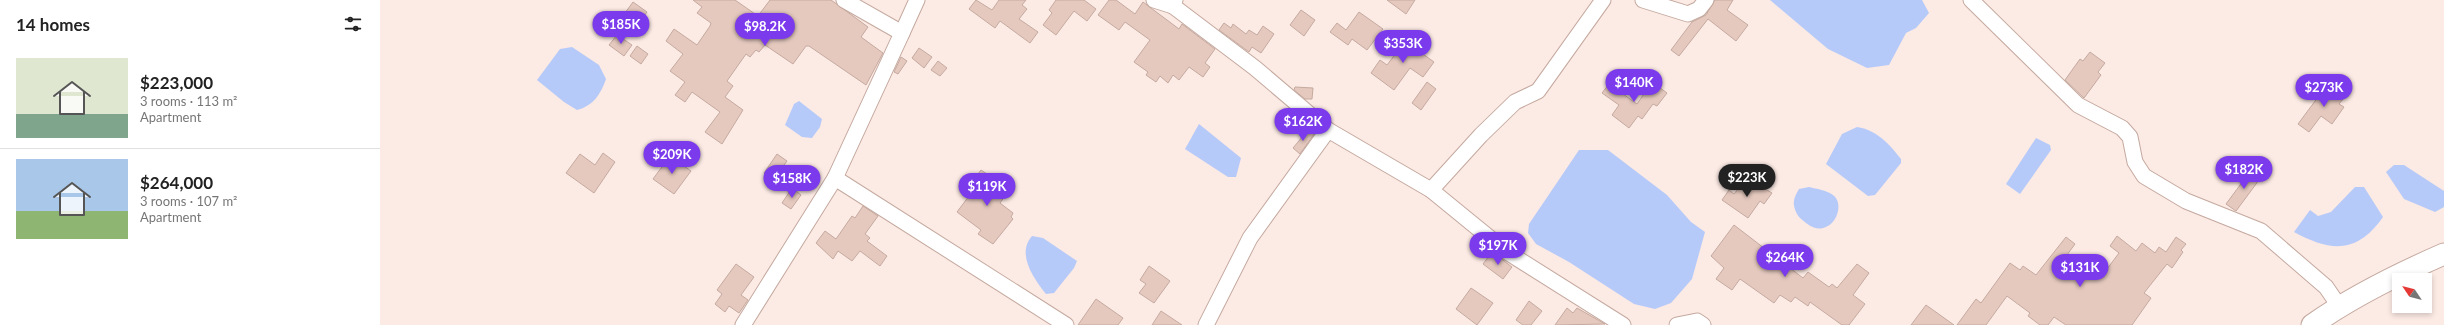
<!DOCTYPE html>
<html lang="en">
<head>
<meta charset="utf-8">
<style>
  body { margin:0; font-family:Lato,sans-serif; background:#f6f6f6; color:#222; height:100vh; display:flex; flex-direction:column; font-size:15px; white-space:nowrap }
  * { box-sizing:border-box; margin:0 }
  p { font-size:13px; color:#767676 }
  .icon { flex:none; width:22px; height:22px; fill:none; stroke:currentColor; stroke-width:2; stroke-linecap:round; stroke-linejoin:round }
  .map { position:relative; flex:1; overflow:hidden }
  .details { display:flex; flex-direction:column; background:#fff; width:380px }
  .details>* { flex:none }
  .needle { width:26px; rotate:305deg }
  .fabs { position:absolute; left:2012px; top:273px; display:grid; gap:8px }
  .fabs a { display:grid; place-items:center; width:40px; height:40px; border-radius:0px; background:#fff; box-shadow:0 2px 6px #0003; font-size:20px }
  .price { position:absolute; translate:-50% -34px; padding:0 9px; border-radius:14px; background:#7c3aed; color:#fff; font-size:13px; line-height:26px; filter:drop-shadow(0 1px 2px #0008) }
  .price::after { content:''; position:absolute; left:50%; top:24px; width:12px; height:9px; margin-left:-6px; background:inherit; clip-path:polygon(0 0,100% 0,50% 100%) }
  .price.on { background:#222; color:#fff }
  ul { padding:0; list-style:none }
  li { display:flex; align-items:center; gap:12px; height:100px; padding:0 16px }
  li+li { border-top:1px solid #e0e0e0 }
  li span { display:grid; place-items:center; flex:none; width:112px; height:80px; border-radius:0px; color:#555 }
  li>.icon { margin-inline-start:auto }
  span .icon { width:48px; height:48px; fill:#fffc; stroke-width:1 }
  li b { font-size:17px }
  h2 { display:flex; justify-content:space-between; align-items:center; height:48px; padding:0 16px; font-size:17px }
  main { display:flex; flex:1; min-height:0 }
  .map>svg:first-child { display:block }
  .water { fill:#b6caf9 }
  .building { fill:#e5c9bf; stroke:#c5aaa0 }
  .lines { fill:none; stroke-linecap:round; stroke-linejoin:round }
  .minor-casing { stroke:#c4a99f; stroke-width:17 }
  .secondary-casing { stroke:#c4a99f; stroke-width:23 }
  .minor { stroke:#fff; stroke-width:15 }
  .secondary { stroke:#fff; stroke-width:21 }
</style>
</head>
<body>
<main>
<section class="details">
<h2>14 homes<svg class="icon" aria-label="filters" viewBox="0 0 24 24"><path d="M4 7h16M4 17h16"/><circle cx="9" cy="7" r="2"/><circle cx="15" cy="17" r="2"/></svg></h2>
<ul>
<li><span style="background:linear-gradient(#dfe7d0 70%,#7fa58c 0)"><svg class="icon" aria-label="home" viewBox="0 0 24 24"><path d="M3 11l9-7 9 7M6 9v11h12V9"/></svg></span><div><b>$223,000</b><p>3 rooms · 113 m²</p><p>Apartment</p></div></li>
<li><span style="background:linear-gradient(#a9c7e8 65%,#8fb573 0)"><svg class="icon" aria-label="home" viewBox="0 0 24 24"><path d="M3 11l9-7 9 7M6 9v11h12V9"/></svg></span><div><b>$264,000</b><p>3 rooms · 107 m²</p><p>Apartment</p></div></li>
</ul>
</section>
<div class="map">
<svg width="2064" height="325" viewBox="0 0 2064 325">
  <rect width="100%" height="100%" fill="#fceae4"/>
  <!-- water -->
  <g class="water">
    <path d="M1390,0H1542L1549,13L1536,28L1526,33L1509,65L1487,68L1448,49Z"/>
    <path d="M192,47L219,65L226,79C221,94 213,106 197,110L184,102L157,80L180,49Z"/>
    <path d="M419,101L442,119L440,127L432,138L422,137L405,125L414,104Z"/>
    <path d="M819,124L861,158L856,177H848L805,149Z"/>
    <path d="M1477,127C1497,130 1509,144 1521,159V163L1495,195L1488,196L1446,164L1462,134Z"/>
    <path d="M1656,138L1670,145L1671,150L1640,194L1626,184Z"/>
    <path d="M1199,150H1228L1287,195L1311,222L1325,232L1312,279L1291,303L1275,309L1254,304L1189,262L1156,244L1148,233L1149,224Z"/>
    <path d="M2014,165H2024L2064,191V207L2055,212L2024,199L2006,172Z"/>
    <path d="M1429,187C1437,189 1446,190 1453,195C1468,206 1450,242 1426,223C1423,220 1419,218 1417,214C1412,204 1413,199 1419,189Z"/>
    <path d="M1975,187H1984L2003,217C1977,254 1951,252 1914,232L1930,210L1938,216L1951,212Z"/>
    <path d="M652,236L663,238L697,261L694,268L674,293L666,294C654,279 636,254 652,236Z"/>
  </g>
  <!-- building -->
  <g class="building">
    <path d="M313,0H355L378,16L390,0H451L488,27L481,37L503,53L486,85L429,46H426L413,64L385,45L379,52L376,50L370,57L366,54L347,81L353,86L345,97L363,110L342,144L325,132L340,112L312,92L305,102L295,95L305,82L290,71L303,54L286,41L294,29L317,45L330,26L331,23L317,13L322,7Z"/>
    <path d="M596,0L612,10L619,0H646L642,5L647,9L639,19L658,32L650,43L620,21L615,28L589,9Z"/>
    <path d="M676,0H704L716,9L707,21L694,11L676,35L663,25L672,13L669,10Z"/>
    <path d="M729,0H736L755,14L763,2L799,29L802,24L835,49L825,63L830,67L823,77L809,67L799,80L793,75L788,83L780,76L776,82L766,75L768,72L754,62L770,40L745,22L739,30L718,15Z"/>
    <path d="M1007,0H1035L1026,14Z"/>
    <path d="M1335,0H1353L1347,10L1368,25L1356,41L1328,19L1299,56L1291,50L1312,22L1326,15Z"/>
    <path d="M253,2L267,12L259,23L245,13Z"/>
    <path d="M921,10L935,20L924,36L910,25Z"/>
    <path d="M979,12L1003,29L987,50L972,39L968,45L950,32L957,23L966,30Z"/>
    <path d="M844,23L851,28L853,24L866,34L869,30L877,35L883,26L894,34L881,53L872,47L869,52L839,30Z"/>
    <path d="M237,35L252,45L244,56L229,45Z"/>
    <path d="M1029,36L1039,44L1036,49L1054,62L1043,77L1030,68L1014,90L991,73L1000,60L1007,65Z"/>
    <path d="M257,46L268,54L261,64L250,56Z"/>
    <path d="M539,48L552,57L544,68L532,58Z"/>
    <path d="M1710,52L1725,63L1718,72L1721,75L1704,98L1685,80L1700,59L1703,61Z"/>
    <path d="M521,57L527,61L518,74L514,72Z"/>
    <path d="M558,61L567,68L560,76L551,70Z"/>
    <path d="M1047,82L1056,89L1041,110L1032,103Z"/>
    <path d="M1272,82L1287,93L1277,106L1273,104L1262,119L1258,116L1249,128L1232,115L1239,105L1222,93L1229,84L1257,104Z"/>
    <path d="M1947,85L1956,91L1959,87L1968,93L1959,104L1964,107L1952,124L1941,116L1929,132L1918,124Z"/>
    <path d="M915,87L933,88L932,99H925L914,90Z"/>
    <path d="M928,130L934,134L920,154L913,148Z"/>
    <path d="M223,153L235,162L214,193L186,173L200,154L215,165Z"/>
    <path d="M397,154L407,161L393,180L384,173Z"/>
    <path d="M290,156L311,171L294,194L273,179Z"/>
    <path d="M1872,169L1882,176L1856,211L1846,204Z"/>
    <path d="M601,170L630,189L620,203L633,213L631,217L633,219L613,244L598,234L601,230L577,212L589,196L587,194L595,183L592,182Z"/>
    <path d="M1367,178L1392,193L1384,204L1380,201L1368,218L1342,200L1349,190L1354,194Z"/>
    <path d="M412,188L421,195L411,209L402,203Z"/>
    <path d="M483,206L498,216L485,234L490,238L487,241L507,256L500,266L480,251L472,261L458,251L453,259L436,243L445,231L456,239L472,216L475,218Z"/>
    <path d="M1354,225L1423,278L1428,272L1449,287L1452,284L1457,288L1477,264L1489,273L1473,295L1485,304L1469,325H1462L1430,302L1428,306L1415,297L1411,302L1400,295L1394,303L1360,279L1352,290L1336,279L1344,268L1331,256Z"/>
    <path d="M1737,236L1756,251L1762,243L1775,253L1779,247L1786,252L1796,237L1806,244L1801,250L1803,252L1792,268L1787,264L1764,293L1771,298L1752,325H1686L1674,317L1668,325H1660L1648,316L1650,313L1627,296L1606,325H1577L1596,299L1601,303L1630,263L1640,270L1643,266L1656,275L1686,237L1695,244L1684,259L1688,262L1684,267L1703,280L1715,266L1724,273L1739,253L1730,246Z"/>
    <path d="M1112,252L1132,267L1123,279L1103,264Z"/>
    <path d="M356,264L374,277L361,295L368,300L359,313L349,306L345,312L335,304L342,294L337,290Z"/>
    <path d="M769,266L790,281L774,303L759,293L766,284L760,280Z"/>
    <path d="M1091,288L1113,303L1097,325L1076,309Z"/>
    <path d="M716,299L743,318L738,325H698Z"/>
    <path d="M1149,301L1162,311L1151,325H1143L1136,320Z"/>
    <path d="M1546,305L1574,325H1531Z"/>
    <path d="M1187,308L1193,313L1197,308L1225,324L1175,325Z"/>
    <path d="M781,311L802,325H772Z"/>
  </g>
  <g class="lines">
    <defs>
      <g id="minor">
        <path d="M774,0L793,6L795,0"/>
        <path d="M1263,0L1308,14L1319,9L1326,0"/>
        <path d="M1591,0L1698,105L1742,128L1750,137L1755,162L1764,176L1806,201L1881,231L1946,287L1959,306"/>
        <path d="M793,6L875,68L948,130"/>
        <path d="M522,33L537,0"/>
        <path d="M455,178L522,33L464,0"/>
        <path d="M1051,190L1101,135L1135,102L1158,91L1223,0"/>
        <path d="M363,325L455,178L686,325"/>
        <path d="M826,325L870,238L948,130L1051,190L1127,252L1243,325"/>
        <path d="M1297,325L1317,321L1323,325"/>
      </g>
      <path id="secondary" d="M1932,325C1973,296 2018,274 2064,254"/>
    </defs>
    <!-- minor casing -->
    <use href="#minor" class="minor-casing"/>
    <!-- secondary casing -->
    <use href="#secondary" class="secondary-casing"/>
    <!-- minor -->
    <use href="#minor" class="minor"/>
    <!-- secondary -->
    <use href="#secondary" class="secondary"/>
  </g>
</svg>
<div class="fabs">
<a><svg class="needle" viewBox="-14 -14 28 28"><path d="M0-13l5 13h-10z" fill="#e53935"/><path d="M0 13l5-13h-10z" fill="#767676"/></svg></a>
</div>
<b class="price" style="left:241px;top:45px">$185K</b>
<b class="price" style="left:385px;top:47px">$98.2K</b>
<b class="price" style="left:1023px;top:64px">$353K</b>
<b class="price" style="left:1254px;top:103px">$140K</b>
<b class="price" style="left:1944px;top:108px">$273K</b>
<b class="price" style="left:923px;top:142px">$162K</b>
<b class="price" style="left:292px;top:175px">$209K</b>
<b class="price" style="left:1864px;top:190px">$182K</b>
<b class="price on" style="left:1367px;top:198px">$223K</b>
<b class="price" style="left:412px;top:199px">$158K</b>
<b class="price" style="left:607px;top:207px">$119K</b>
<b class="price" style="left:1118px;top:266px">$197K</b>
<b class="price" style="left:1405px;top:278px">$264K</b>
<b class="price" style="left:1700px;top:288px">$131K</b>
</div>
</main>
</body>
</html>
